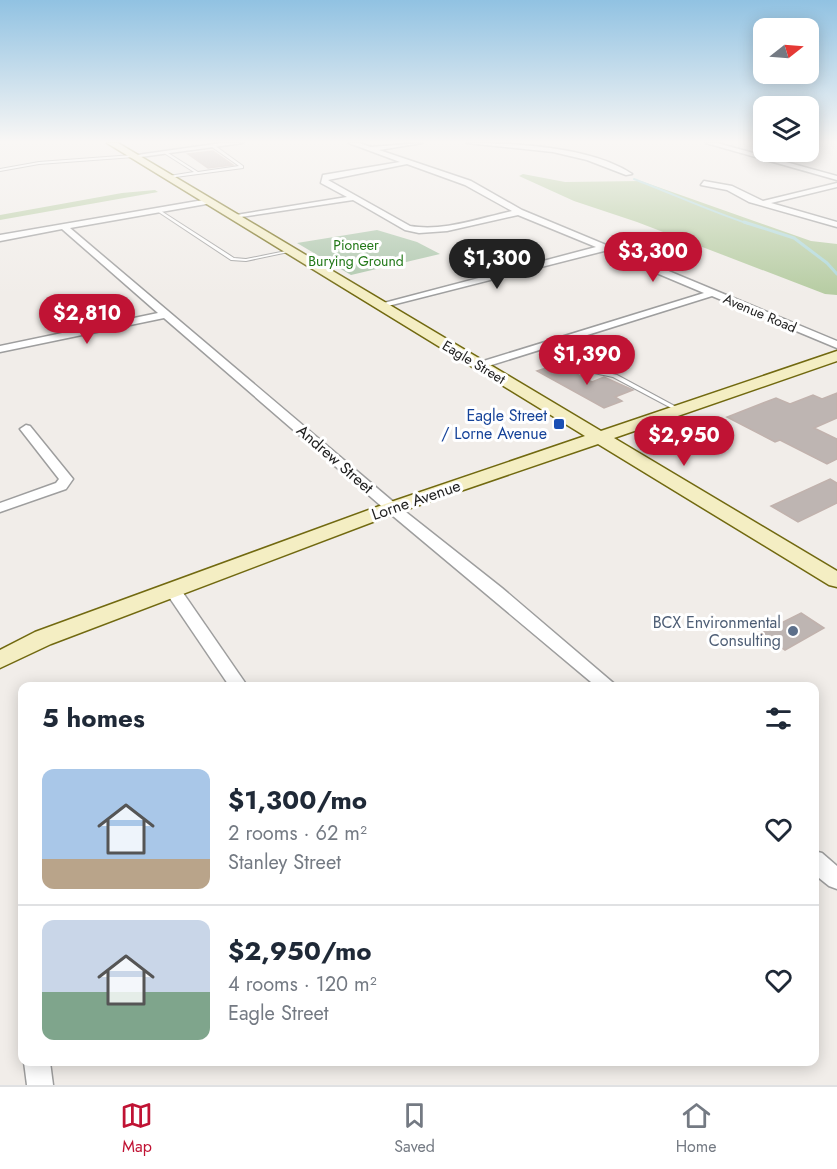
<!DOCTYPE html>
<html lang="en">
<head>
<meta charset="utf-8">
<style>
  body { margin:0; font-family:Jost,sans-serif; background:#f6f6f7; color:#1f2937; height:100vh; display:flex; flex-direction:column; font-size:22px; white-space:nowrap }
  * { box-sizing:border-box; margin:0 }
  p { font-size:20px; color:#747a83 }
  .icon { flex:none; width:33px; height:33px; fill:none; stroke:currentColor; stroke-width:2; stroke-linecap:round; stroke-linejoin:round }
  .map { position:relative; flex:1; overflow:hidden }
  .side { position:absolute; left:18px; top:682px; width:801px; height:384px; display:flex; flex-direction:column; background:#fff; border-radius:12px; box-shadow:0 3px 15px #0003 }
  .side>* { flex:none }
  .needle { width:39px; rotate:73deg }
  .fabs { position:absolute; left:753px; top:18px; display:grid; gap:12px }
  .fabs a { display:grid; place-items:center; width:66px; height:66px; border-radius:12px; background:#fff; box-shadow:0 3px 15px #0003; font-size:30px }
  .price { position:absolute; translate:-50% -51px; padding:0 14px; border-radius:21px; background:#c01334; color:#fff; font-size:20px; line-height:39px; filter:drop-shadow(0 2px 3px #0008) }
  .price::after { content:''; position:absolute; left:50%; top:36px; width:18px; height:14px; margin-left:-9px; background:inherit; clip-path:polygon(0 0,100% 0,50% 100%) }
  .price.active { background:#222; color:#fff }
  ul { padding:0; list-style:none }
  li { display:flex; align-items:center; gap:18px; height:150px; padding:0 24px }
  li+li { border-top:2px solid #e0e1e3 }
  li span { display:grid; place-items:center; flex:none; width:168px; height:120px; border-radius:12px; color:#555 }
  li>.icon { margin-inline-start:auto }
  span .icon { width:72px; height:72px; fill:#fffc; stroke-width:1 }
  li b { font-size:26px }
  h2 { display:flex; justify-content:space-between; align-items:center; height:72px; padding:0 24px; font-size:26px }
  .tab-bar { display:flex; justify-content:space-around; align-items:center; height:84px; border-top:2px solid #e0e1e3; background:#fff; font-size:16px; color:#747a83 }
  .tab-bar a { display:grid; justify-items:center; gap:3px }
  .tab-bar .active { color:#c01334 }
  .map>svg:first-child { display:block }
  .forest { fill:#b6cca2 }
  .cemetery { fill:#adc7ac }
  .lines { fill:none; stroke-linecap:round; stroke-linejoin:round }
  .stream-far1 { stroke:#aed8da; stroke-width:2 }
  .stream { stroke:#aed8da; stroke-width:3 }
  .building { fill:#beb5b2; stroke:#c1b2ad; stroke-width:1.5 }
  .service-casing { stroke:#9e9e9e; stroke-width:2 }
  .minor-casing { stroke:#9e9e9e; stroke-width:3 }
  .secondary-casing { stroke:#716910; stroke-width:3 }
  .service { fill:#fff; fill-rule:evenodd }
  .minor { fill:#fff; fill-rule:evenodd }
  .secondary { fill:#f4eec3; fill-rule:evenodd }
  .transit-dot { fill:#1a4fb4; stroke:#fff; stroke-width:2 }
  .service-dot { fill:#5c6f8a; stroke:#fff; stroke-width:2 }
  .labels { text-anchor:middle; dominant-baseline:central; stroke-width:6; stroke-linejoin:round; paint-order:stroke }
  .far-park-label { font-size:14px; fill:#217817; stroke:#fff }
  .far-street-label { font-size:14px; fill:#212121; stroke:#fff }
  .transit-label { font-size:16px; fill:#164399; stroke:#fff; text-anchor:end }
  .street-label { font-size:16px; fill:#212121; stroke:#fff }
  .service-label { font-size:16px; fill:#4e5e75; stroke:#fff; text-anchor:end }
</style>
</head>
<body>
<div class="map">
<svg width="837" height="1085" viewBox="0 0 837 1085">
  <rect width="100%" height="100%" fill="#f1ede9"/>
  <!-- forest -->
  <g class="forest">
    <path d="M523,174L565,182L641,181L811,241L837,244V295L825,294L637,222L574,201L519,176Z"/>
    <path d="M155,190L158,192L0,220V215L122,193Z"/>
  </g>
  <!-- cemetery -->
  <path class="cemetery" d="M377,230L417,242L440,254L351,275L297,243Z"/>
  <g class="lines">
    <!-- stream-far1 -->
    <path class="stream-far1" d="M634,179C673,194 710,211 749,224"/>
    <!-- stream -->
    <path class="stream" d="M744,222L794,238L827,263L837,274"/>
  </g>
  <!-- building -->
  <g class="building">
    <path d="M213,151L233,165L208,168L188,154Z"/>
    <path d="M558,364L592,382L604,377L633,390L615,397L622,401L604,408L537,371Z"/>
    <path d="M837,393V418L814,428L837,439V459L827,464L780,440L775,442L727,417L776,398L790,404L813,395L822,399Z"/>
    <path d="M830,479L837,483V503L798,522L771,506Z"/>
    <path d="M801,613L824,628L785,650L761,633Z"/>
  </g>
  <g class="lines">
    <defs>
      <g id="service">
        <path d="M212,145H214L243,166V168L168,178L169,176L194,172L164,153L165,151L198,172L239,166L212,147Z"/>
        <path d="M133,155L134,157L39,164L0,171V169L39,162Z"/>
        <path d="M158,209L234,258L246,259L291,250L293,251L246,261L231,260L157,211L156,210Z"/>
        <path d="M547,343L598,371L617,375L682,410L679,412L677,411L613,377L594,373L545,346V344Z"/>
      </g>
      <g id="minor">
        <path d="M222,143H243L133,158L130,156Z"/>
        <path d="M349,143H359L371,147L422,143L379,150L471,181L522,210L837,341V348L712,296L485,367H477V363L704,293L604,251L380,308V304L596,247L518,215L447,231L419,233L405,230L353,200L234,218L230,216L347,197L321,183L323,175L400,162ZM407,164L465,185L512,211C479,218 444,232 410,226L328,180Z"/>
        <path d="M467,143C514,143 592,147 632,174L626,175L587,160L553,152Z"/>
        <path d="M706,143H717L837,176V180Z"/>
        <path d="M704,181L732,186L763,201L837,183V187L771,203L837,222V227L749,202L727,190L701,185Z"/>
        <path d="M209,199L213,201L212,203L70,228L397,505L502,588L618,687H597L387,511L164,318L0,352V346L158,313L62,229L0,241V235Z"/>
        <path d="M26,425L30,426L73,479L66,489L0,512V503L56,483L59,479L20,429Z"/>
        <path d="M173,586L179,587L248,687H230L165,591Z"/>
        <path d="M814,851L822,853L837,866V889L829,886L814,874Z"/>
        <path d="M24,1062H50L53,1085H27Z"/>
      </g>
      <path id="secondary" d="M107,143H118L601,431L837,351V361L614,438L837,571V587L829,585L598,444L399,512L51,644L0,668V650L35,632L385,504L585,436Z"/>
    </defs>
    <!-- service casing -->
    <use href="#service" class="service-casing"/>
    <!-- minor casing -->
    <use href="#minor" class="minor-casing"/>
    <!-- secondary casing -->
    <use href="#secondary" class="secondary-casing"/>
    <!-- service -->
    <use href="#service" class="service"/>
    <!-- minor -->
    <use href="#minor" class="minor"/>
    <!-- secondary -->
    <use href="#secondary" class="secondary"/>
  </g>
  <!-- sky -->
  <linearGradient id="sky" x2="0" y2="1"><stop stop-color="#91c2e2"/><stop offset="0.48" stop-color="#f9f7f5"/><stop offset="1" stop-color="#f9f7f5" stop-opacity="0"/></linearGradient>
  <rect width="837" height="295" fill="url(#sky)"/>
  <!-- markers -->
  <rect class="transit-dot" x="553" y="418" width="12" height="12" rx="3"/>
  <circle class="service-dot" cx="793" cy="631" r="6"/>
  <g class="labels">
    <!-- far-park labels -->
    <g class="far-park-label">
      <text x="356" y="245">Pioneer<tspan x="356" dy="16">Burying Ground</tspan></text>
    </g>
    <!-- far-street labels -->
    <g class="far-street-label">
      <text transform="translate(760 313) rotate(23)">Avenue Road</text>
      <text transform="translate(474 362) rotate(31)">Eagle Street</text>
    </g>
    <!-- transit labels -->
    <g class="transit-label">
      <text x="547" y="415">Eagle Street<tspan x="547" dy="18">/ Lorne Avenue</tspan></text>
    </g>
    <!-- street labels -->
    <g class="street-label">
      <text transform="translate(335 459) rotate(41)">Andrew Street</text>
      <text transform="translate(416 500) rotate(-19)">Lorne Avenue</text>
    </g>
    <!-- service labels -->
    <g class="service-label">
      <text x="781" y="622">BCX Environmental<tspan x="781" dy="18">Consulting</tspan></text>
    </g>
  </g>
</svg>
<div class="fabs">
<a><svg class="needle" viewBox="-14 -14 28 28"><path d="M0-13l5 13h-10z" fill="#e53935"/><path d="M0 13l5-13h-10z" fill="#747a83"/></svg></a>
<a><svg class="icon" aria-label="layers" viewBox="0 0 24 24"><path d="M12 4l9 5-9 5-9-5zM3 14l9 5 9-5"/></svg></a>
</div>
<b class="price" style="left:653px;top:283px">$3,300</b>
<b class="price active" style="left:497px;top:290px">$1,300</b>
<b class="price" style="left:87px;top:345px">$2,810</b>
<b class="price" style="left:587px;top:386px">$1,390</b>
<b class="price" style="left:684px;top:467px">$2,950</b>
<section class="side">
<h2>5 homes<svg class="icon" aria-label="filters" viewBox="0 0 24 24"><path d="M4 7h16M4 17h16"/><circle cx="9" cy="7" r="2"/><circle cx="15" cy="17" r="2"/></svg></h2>
<ul>
<li><span style="background:linear-gradient(#a9c7e8 75%,#b9a48a 0)"><svg class="icon" aria-label="home" viewBox="0 0 24 24"><path d="M3 11l9-7 9 7M6 9v11h12V9"/></svg></span><div><b>$1,300/mo</b><p>2 rooms · 62 m²</p><p>Stanley Street</p></div><svg class="icon" aria-label="heart" viewBox="0 0 24 24"><path d="M12 20l-8-8c-3-5 5-10 8-4 3-6 11-1 8 4z"/></svg></li>
<li><span style="background:linear-gradient(#c9d6e8 60%,#7fa58c 0)"><svg class="icon" aria-label="home" viewBox="0 0 24 24"><path d="M3 11l9-7 9 7M6 9v11h12V9"/></svg></span><div><b>$2,950/mo</b><p>4 rooms · 120 m²</p><p>Eagle Street</p></div><svg class="icon" aria-label="heart" viewBox="0 0 24 24"><path d="M12 20l-8-8c-3-5 5-10 8-4 3-6 11-1 8 4z"/></svg></li>
</ul>
</section>
</div>
<nav class="tab-bar">
<a class="active"><svg class="icon" aria-label="map" viewBox="0 0 24 24"><path d="M3 6l6-2 6 2 6-2v14l-6 2-6-2-6 2zM9 4v14M15 6v14"/></svg>Map</a>
<a><svg class="icon" aria-label="saved" viewBox="0 0 24 24"><path d="M7 4h10v16l-5-4-5 4z"/></svg>Saved</a>
<a><svg class="icon" aria-label="home" viewBox="0 0 24 24"><path d="M3 11l9-7 9 7M6 9v11h12V9"/></svg>Home</a>
</nav>
</body>
</html>
